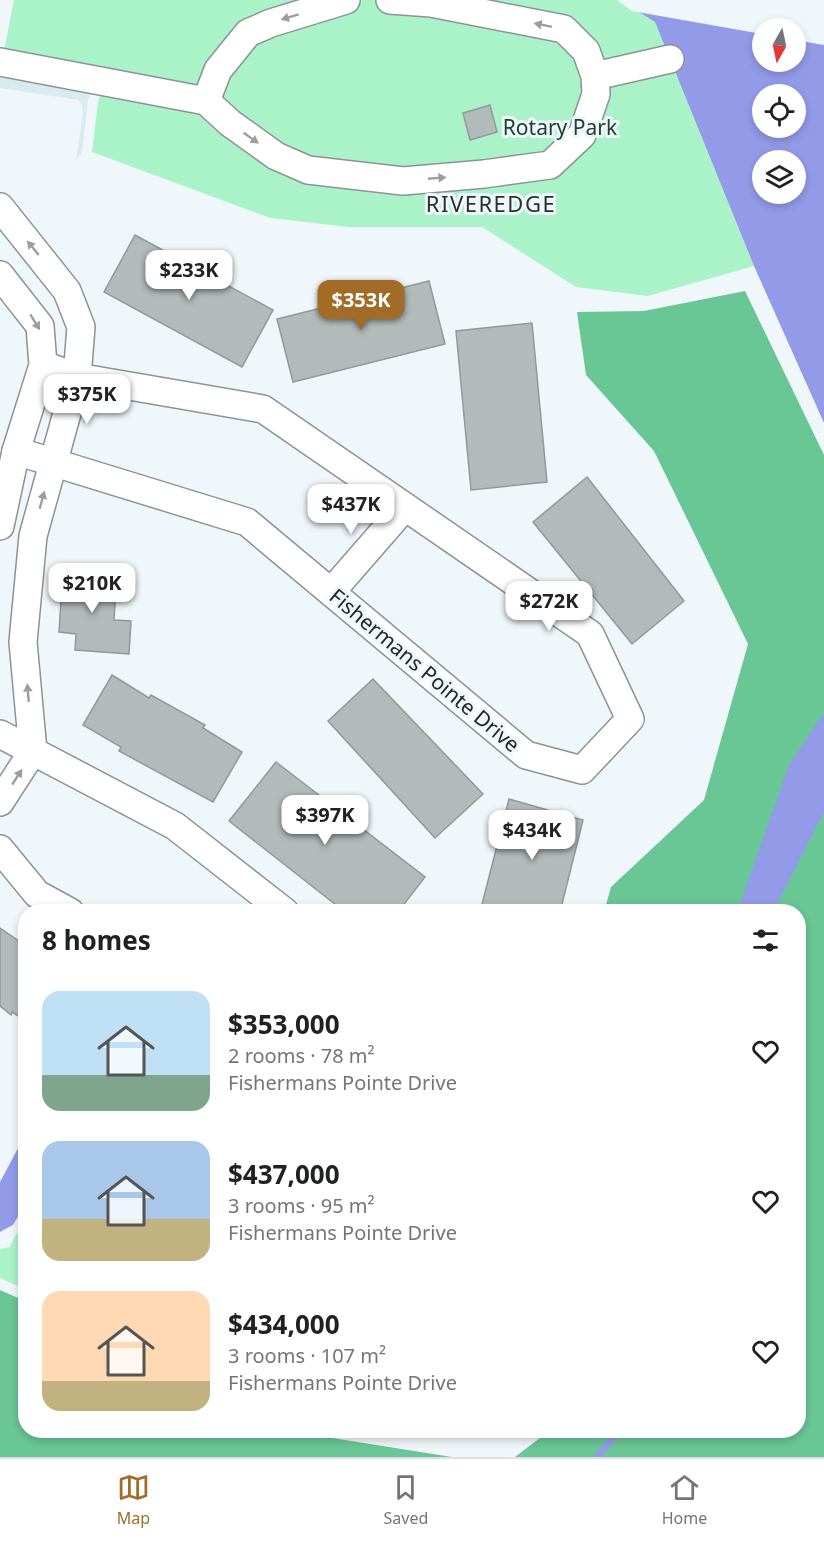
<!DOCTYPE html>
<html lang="en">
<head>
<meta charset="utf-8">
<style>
  body { margin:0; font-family:"Noto Sans",sans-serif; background:#f6f6f6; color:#202124; height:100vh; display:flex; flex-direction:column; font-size:22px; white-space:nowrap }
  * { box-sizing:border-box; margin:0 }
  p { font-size:20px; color:#757577 }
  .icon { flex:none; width:33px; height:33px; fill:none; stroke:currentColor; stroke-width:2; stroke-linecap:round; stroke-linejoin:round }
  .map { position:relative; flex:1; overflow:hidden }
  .drawer { position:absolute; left:18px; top:904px; width:788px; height:534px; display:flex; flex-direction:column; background:#fff; border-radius:24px; box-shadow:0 3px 9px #0003 }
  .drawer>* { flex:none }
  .needle { width:39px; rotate:189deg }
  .buttons { position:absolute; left:752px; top:18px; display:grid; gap:12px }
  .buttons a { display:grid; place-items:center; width:54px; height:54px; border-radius:50%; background:#fff; box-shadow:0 3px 9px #0003; font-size:30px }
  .price { position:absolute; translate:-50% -51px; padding:0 14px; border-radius:12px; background:#fff; color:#222; font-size:20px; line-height:39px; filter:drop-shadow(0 2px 3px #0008) }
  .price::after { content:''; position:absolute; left:50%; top:36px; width:18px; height:14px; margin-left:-9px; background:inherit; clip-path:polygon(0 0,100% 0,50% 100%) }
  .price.selected { background:#a26c27; color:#fff }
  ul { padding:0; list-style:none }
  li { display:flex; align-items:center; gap:18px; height:150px; padding:0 24px }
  li span { display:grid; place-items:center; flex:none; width:168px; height:120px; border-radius:18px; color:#555 }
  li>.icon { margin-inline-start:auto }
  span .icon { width:72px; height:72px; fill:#fffc; stroke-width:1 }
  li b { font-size:26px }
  h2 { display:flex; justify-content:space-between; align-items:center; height:72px; padding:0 24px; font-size:26px }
  .dock { display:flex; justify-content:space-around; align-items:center; height:84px; border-top:2px solid #e0e0e0; background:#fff; font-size:16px; color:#757577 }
  .dock a { display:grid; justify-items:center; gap:3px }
  .dock .selected { color:#a26c27 }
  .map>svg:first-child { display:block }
  .built { fill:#daebf0 }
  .green { fill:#aaf3c9 }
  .forest { fill:#69c695 }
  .water { fill:#939be9; fill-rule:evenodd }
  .pier { fill:#f0f7fa }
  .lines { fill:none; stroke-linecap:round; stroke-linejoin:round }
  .stream { stroke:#939be9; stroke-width:7 }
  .building { fill:#b3bbba; stroke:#929a99; stroke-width:1.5 }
  .minor-casing { stroke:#8c9396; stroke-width:30 }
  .minor { stroke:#fff; stroke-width:27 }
  .oneway { fill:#9c9e9e }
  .labels { text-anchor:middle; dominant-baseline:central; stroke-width:6; stroke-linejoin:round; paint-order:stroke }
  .park-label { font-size:21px; fill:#1a422e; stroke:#f0f7fa }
  .street-label { font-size:21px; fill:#242728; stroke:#f0f7fa }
  .neighbourhood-label { font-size:22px; letter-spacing:1.5px; fill:#292f31; stroke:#f0f7fa }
</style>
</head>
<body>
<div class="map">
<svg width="824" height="1457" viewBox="0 0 824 1457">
  <rect width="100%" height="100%" fill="#f0f7fa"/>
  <!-- built -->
  <path class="built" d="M0,61L93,87L88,101L82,153L76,160L83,112L82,105L78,100L0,88Z"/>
  <!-- green -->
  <g class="green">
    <path d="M14,0H620L655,22L754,266L648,296L576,287L482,227H348L270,218L92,152L98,102L106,78L4,51Z"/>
    <path d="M25,1224V1289L0,1278V1249L10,1247L15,1236Z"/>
  </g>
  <!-- forest -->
  <g class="forest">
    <path d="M745,291L824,455V1457H515L549,1431H798V912H604L611,887L704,800L748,644L654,451L586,375L577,312L644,311Z"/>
    <path d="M0,1290L25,1301L26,1431H288L452,1457H0Z"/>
  </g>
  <!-- water -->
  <g class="water">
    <path d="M620,0H824V423L754,266L655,22ZM762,28H795V62H762ZM762,94H795V128H762ZM762,160H795V194H762Z"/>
    <path d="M824,712V812L773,912H737L789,765Z"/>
    <path d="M25,1135V1205L13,1225L0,1232V1182Z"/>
  </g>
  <!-- pier -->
  <path class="pier" d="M617,0H824V45L795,40V28H762V34L632,11Z"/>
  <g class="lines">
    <!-- stream -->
    <path class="stream" d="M597,1457L614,1437L624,1431"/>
  </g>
  <!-- building -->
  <g class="building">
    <path d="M490,105L497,132L470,140L463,113Z"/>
    <path d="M135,235L273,310L242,367L104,292Z"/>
    <path d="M429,281L445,344L293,382L277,319Z"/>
    <path d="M532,323L547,482L471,490L456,331Z"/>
    <path d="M587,477L684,601L632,644L533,522Z"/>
    <path d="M63,568L99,571L98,586L116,588L114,620L131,621L129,654L75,650L76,634L59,632Z"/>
    <path d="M112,675L149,698L151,695L205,725L203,728L242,752L213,802L119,751L121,747L83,725Z"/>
    <path d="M373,679L483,794L435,838L328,721Z"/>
    <path d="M276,762L425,877L398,912H345L229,821Z"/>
    <path d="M509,799L583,820L560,912H480Z"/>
    <path d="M0,928L26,946V1021L12,1012L11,1015L0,1006Z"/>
  </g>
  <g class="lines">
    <defs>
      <g id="minor">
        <path d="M0,62L206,101L230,123L276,156L308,170L403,181L484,174L550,165L582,135L596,94L595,76L586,51L564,29L431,3L390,0"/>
        <path d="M595,76L670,59"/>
        <path d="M206,101L218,70L248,33L271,23L346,0"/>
        <path d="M0,207L67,291L81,327L77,377L33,536L23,642L33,751"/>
        <path d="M0,275L40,326L43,365L16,451L0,526"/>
        <path d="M16,451L247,522L526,755L582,770L630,719L590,634L263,409L77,377L43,365"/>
        <path d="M331,592L405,507"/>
        <path d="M0,734L175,826L285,912"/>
        <path d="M0,802L33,751"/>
        <path d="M0,849L37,894L70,912"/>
      </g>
    </defs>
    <!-- minor casing -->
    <use href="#minor" class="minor-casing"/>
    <!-- minor -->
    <use href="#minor" class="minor"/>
  </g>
  <!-- one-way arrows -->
  <defs><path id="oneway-solid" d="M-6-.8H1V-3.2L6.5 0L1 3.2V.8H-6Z" transform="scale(1.5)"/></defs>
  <g class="oneway">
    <use href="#oneway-solid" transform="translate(290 17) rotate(163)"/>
    <use href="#oneway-solid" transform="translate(543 25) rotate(-168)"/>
    <use href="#oneway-solid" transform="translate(251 138) rotate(35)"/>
    <use href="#oneway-solid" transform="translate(437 178) rotate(-5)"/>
    <use href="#oneway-solid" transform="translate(33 248) rotate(-129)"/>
    <use href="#oneway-solid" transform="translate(35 322) rotate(59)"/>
    <use href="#oneway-solid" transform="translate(42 500) rotate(-75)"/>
    <use href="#oneway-solid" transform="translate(28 693) rotate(-95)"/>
    <use href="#oneway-solid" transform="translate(17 777) rotate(-57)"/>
  </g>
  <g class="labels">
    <!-- park labels -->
    <g class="park-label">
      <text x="560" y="127">Rotary Park</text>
    </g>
    <!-- street labels -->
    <g class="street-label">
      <text transform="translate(425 670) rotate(40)">Fishermans Pointe Drive</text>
    </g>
    <!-- neighbourhood labels -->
    <g class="neighbourhood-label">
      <text x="491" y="203">RIVEREDGE</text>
    </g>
  </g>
</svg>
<div class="buttons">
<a><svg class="needle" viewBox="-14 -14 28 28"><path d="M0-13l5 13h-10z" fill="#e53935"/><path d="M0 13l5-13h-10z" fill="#757577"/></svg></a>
<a><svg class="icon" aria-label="locate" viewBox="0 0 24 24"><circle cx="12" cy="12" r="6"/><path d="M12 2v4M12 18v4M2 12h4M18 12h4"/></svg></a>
<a><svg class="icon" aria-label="layers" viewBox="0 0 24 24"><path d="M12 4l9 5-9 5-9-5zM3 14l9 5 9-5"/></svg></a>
</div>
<b class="price" style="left:189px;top:301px">$233K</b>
<b class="price selected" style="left:361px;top:331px">$353K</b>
<b class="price" style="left:87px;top:425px">$375K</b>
<b class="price" style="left:351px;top:535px">$437K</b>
<b class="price" style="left:92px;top:614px">$210K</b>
<b class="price" style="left:549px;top:632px">$272K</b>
<b class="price" style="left:325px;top:846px">$397K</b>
<b class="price" style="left:532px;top:861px">$434K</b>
<section class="drawer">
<h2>8 homes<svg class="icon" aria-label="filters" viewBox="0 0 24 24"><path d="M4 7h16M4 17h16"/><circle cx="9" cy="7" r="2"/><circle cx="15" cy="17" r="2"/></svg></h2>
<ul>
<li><span style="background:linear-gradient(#bfe0f5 70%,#7fa58c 0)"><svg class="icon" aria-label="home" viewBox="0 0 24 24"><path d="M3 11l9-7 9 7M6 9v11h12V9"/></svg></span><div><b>$353,000</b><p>2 rooms · 78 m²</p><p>Fishermans Pointe Drive</p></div><svg class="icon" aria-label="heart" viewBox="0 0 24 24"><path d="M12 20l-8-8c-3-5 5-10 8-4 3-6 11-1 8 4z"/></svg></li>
<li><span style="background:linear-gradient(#a9c7e8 65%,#c2b280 0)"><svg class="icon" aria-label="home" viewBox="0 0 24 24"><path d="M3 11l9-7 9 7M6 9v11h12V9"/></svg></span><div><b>$437,000</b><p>3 rooms · 95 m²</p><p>Fishermans Pointe Drive</p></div><svg class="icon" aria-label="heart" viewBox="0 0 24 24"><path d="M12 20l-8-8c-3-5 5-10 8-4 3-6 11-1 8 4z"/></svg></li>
<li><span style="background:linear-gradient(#ffd9b3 75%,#c2b280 0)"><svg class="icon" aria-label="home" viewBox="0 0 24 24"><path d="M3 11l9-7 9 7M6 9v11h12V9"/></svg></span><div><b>$434,000</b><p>3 rooms · 107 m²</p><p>Fishermans Pointe Drive</p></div><svg class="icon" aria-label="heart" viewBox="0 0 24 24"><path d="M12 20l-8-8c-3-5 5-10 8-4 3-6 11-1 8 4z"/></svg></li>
</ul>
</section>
</div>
<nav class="dock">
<a class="selected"><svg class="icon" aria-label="map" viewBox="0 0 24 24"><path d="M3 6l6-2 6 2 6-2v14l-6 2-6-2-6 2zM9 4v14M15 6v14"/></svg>Map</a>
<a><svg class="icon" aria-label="saved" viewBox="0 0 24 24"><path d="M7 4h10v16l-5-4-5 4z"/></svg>Saved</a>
<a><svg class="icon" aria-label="home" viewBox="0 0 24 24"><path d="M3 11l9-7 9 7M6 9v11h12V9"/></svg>Home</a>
</nav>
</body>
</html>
